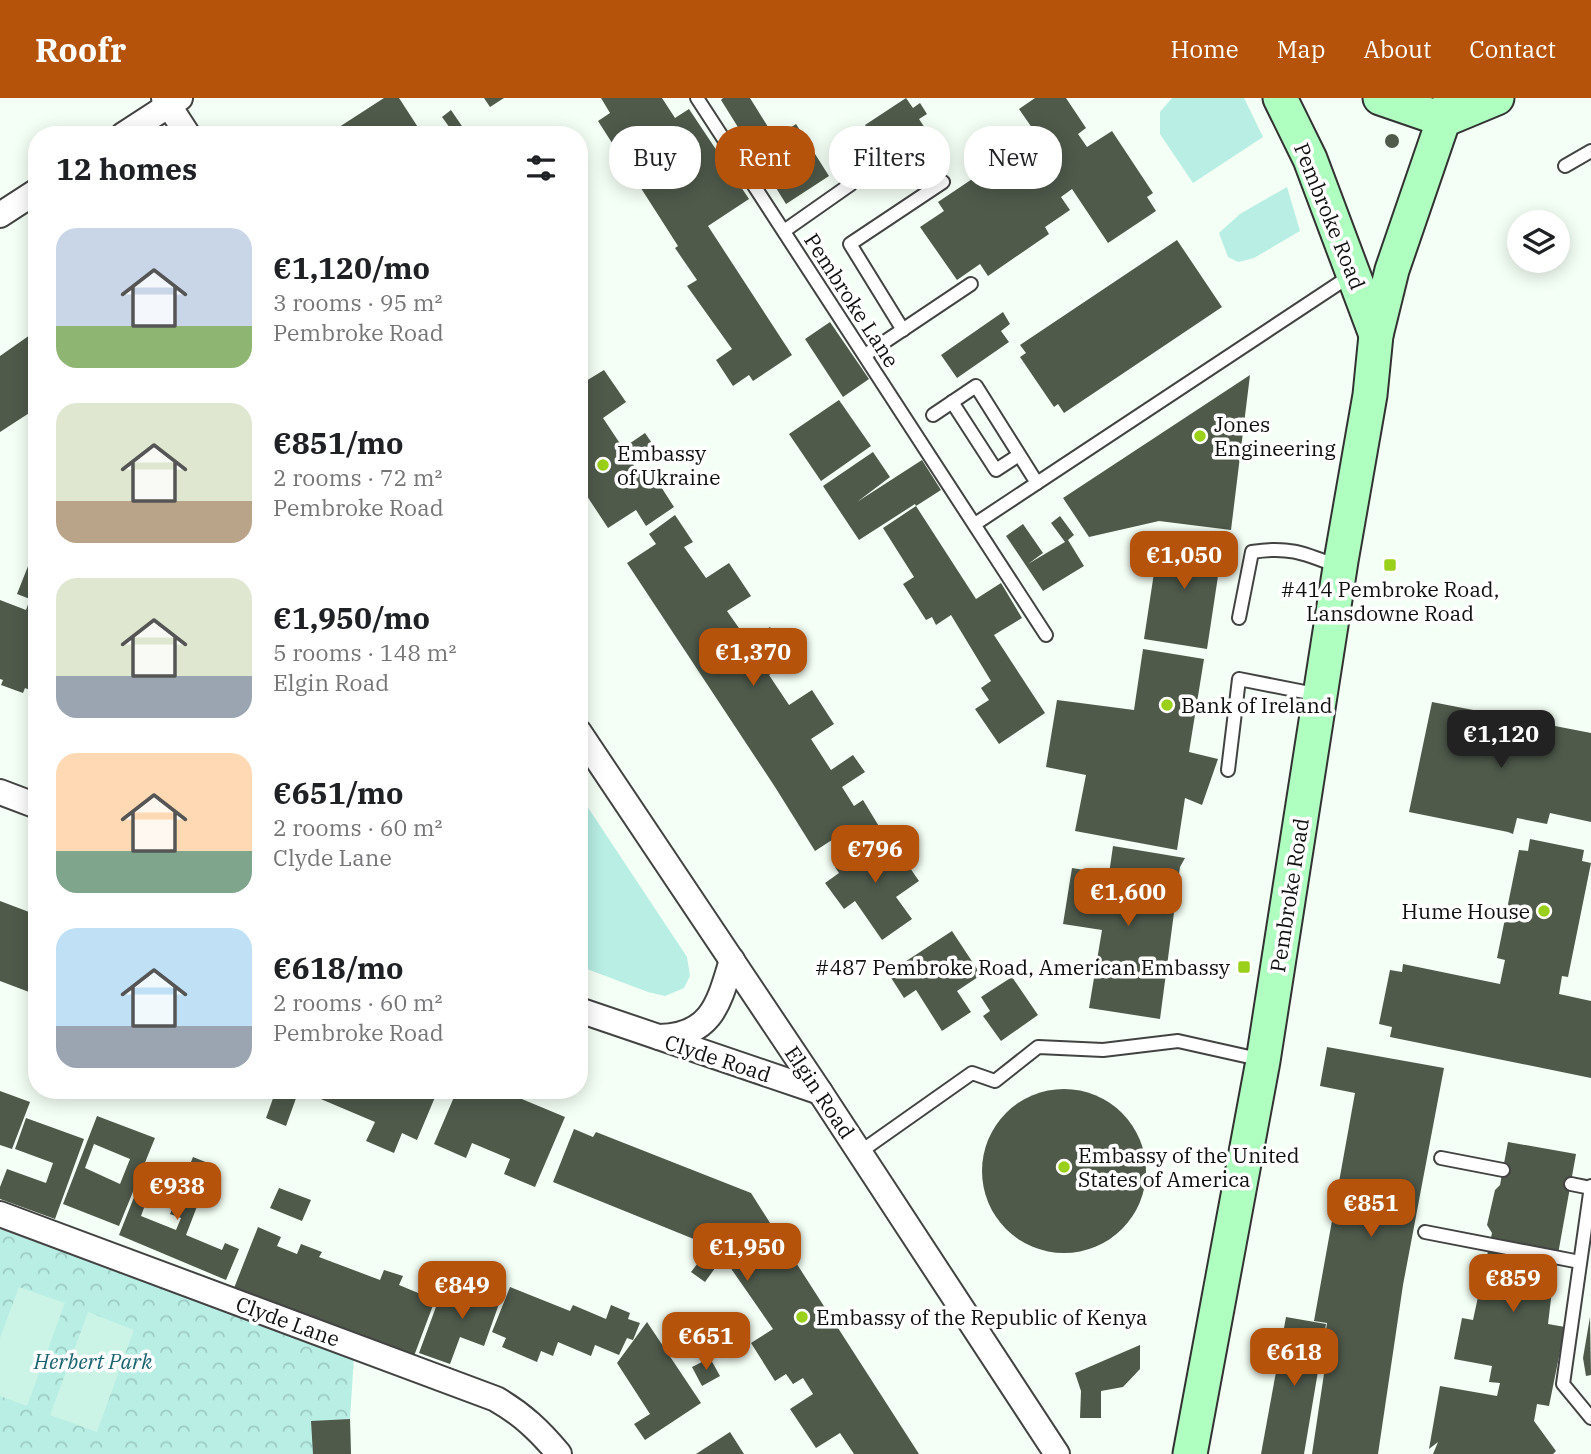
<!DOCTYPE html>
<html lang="en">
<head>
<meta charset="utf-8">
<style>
  body { margin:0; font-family:"IBM Plex Serif",serif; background:#f6f6f6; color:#202124; height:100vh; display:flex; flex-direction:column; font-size:26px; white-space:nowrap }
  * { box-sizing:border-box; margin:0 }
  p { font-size:23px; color:#757577 }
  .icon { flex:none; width:38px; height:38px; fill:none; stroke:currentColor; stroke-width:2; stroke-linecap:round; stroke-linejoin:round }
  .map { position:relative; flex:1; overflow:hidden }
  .panel { position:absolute; left:28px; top:28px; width:560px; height:973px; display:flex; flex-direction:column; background:#fff; border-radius:28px; box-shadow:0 4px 18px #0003 }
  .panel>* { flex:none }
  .banner { position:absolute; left:609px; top:28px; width:665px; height:63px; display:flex; gap:14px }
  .tools { position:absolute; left:1507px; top:112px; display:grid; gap:14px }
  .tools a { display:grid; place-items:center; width:63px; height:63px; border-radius:50%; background:#fff; box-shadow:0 4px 18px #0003; font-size:35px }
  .price { position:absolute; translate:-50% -60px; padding:0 16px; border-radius:14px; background:#b45309; color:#fff; font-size:23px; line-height:46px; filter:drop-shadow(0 2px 4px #0008) }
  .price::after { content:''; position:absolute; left:50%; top:42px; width:21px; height:16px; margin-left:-10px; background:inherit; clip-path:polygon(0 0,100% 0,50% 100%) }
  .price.active { background:#222; color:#fff }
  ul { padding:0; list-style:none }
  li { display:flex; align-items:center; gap:21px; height:175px; padding:0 28px }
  li span { display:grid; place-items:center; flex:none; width:196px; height:140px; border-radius:21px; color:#555 }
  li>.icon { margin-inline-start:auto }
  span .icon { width:84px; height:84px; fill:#fffc; stroke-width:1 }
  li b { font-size:30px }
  h2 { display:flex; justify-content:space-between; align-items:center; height:84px; padding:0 28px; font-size:30px }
  .pill { padding:0 24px; border-radius:28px; background:#fff; box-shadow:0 4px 18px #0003; font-size:24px; line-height:63px }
  .pill.active { background:#b45309; color:#fff }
  header { display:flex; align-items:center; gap:42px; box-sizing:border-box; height:98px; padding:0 35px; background:#b45309; color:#fff }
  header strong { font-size:33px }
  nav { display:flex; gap:38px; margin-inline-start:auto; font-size:24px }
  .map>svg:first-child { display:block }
  .grass { fill:#b8eee4 }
  .park { fill:url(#park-crowns) }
  .pitch { fill:#cbf4e7 }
  .building { fill:#4f5a4b; fill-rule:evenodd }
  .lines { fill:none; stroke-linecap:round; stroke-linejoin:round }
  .lane-casing { stroke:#434343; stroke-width:16 }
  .street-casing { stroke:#434343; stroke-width:28 }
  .secondary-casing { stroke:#323232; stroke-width:37 }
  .lane { stroke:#fff; stroke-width:12 }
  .street { stroke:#fff; stroke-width:24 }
  .secondary { stroke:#afffc1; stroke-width:33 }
  .poi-dot { fill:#9acf1a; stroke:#fff; stroke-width:2.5 }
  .labels { text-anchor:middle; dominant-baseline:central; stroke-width:7; stroke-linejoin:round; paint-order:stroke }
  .street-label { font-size:21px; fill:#101010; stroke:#fff }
  .poi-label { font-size:21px; fill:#101010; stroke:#fff; text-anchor:start }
  .park-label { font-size:21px; font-style:italic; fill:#196470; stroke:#fff }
</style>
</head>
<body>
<header>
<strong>Roofr</strong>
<nav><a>Home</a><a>Map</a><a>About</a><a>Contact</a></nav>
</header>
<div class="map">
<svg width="1591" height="1356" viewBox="0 0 1591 1356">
  <defs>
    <pattern id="park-crowns" width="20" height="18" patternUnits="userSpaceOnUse" patternTransform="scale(1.75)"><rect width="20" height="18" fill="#b8eee4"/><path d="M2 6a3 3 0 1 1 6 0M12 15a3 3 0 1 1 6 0" fill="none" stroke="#9dcbc3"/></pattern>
  </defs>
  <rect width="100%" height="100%" fill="#f4fff5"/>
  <!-- grass -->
  <g class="grass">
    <path d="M1172,0H1244L1263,39L1193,85L1160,36V14Z"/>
    <path d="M1287,89L1300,133L1254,160L1238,164L1228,159L1219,135L1240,116Z"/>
    <path d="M579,696L687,859L690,878L684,890L665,898L648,894L579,868Z"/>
  </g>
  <!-- park -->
  <path class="park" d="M0,1131L354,1258L350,1321L351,1356H0Z"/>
  <!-- pitch -->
  <g class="pitch">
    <path d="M19,1189L65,1205L27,1308L0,1298V1240Z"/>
    <path d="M88,1214L134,1232L97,1334L50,1317Z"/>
  </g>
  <!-- building -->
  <g class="building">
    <path d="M384,0H399L423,37H339L336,31Z"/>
    <path d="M484,0H504L490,9Z"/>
    <path d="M601,0H662L675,20L689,11L749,101L708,128L792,257L753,283L749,277L733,288L716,262L732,251L687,188L697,182L675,150L678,148L598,23L610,15Z"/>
    <path d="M723,0H750L775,40L796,26L829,78L786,106L721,2Z"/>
    <path d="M906,0L913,10L920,5L927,16L919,21L937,48L896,74L865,27Z"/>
    <path d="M1035,0H1066L1086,30L1078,36L1087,49L1112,33L1153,95L1147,99L1156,113L1108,145L1072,91L1061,99L1070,112L1045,129L1049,136L988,178L980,166L957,182L920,129L944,113L938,104L999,63L1007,76L1046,50L1019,11Z"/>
    <path d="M451,12L468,37H455L442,19Z"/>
    <circle cx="1392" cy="43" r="7"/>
    <path d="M1177,142L1222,209L1064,315L1058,306L1054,309L1020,259L1026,255L1020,247Z"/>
    <path d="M1003,214L1010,226L1001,233L1009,244L957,280L941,257Z"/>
    <path d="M830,224L869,281L843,299L805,241Z"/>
    <path d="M30,237L37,248V310L0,334V258Z"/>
    <path d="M604,272L626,304L603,320L623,350L645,335L656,351L633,366L647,387L656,381L674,409L646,428L636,412L608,430L579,386V283L581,286Z"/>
    <path d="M1250,277L1231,432L1159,423L1089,439L1063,400Z"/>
    <path d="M839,302L871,348L821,383L789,336Z"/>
    <path d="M873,354L890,379L857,404L922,362L941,392L916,408L976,501L1001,485L1022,520L994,537L1045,615L999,646L975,611L989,602L981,590L991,583L951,517L936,527L932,519L926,522L903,486L914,479L883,430L916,408L915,406L859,442L823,388Z"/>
    <path d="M675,417L693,444L684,449L706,480L729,465L751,498L727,513L748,543L770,529L792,562L769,577L789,607L812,592L834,626L811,641L831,672L853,657L865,674L842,689L854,708L863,702L880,730L847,751L838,738L815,753L775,689L627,465L656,446L649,436Z"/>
    <path d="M1060,418L1074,437L1068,442L1084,468L1043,493L1006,438L1023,426L1043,455L1028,466L1065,444L1051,425Z"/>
    <path d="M1160,435L1223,445L1207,551L1144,541Z"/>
    <path d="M32,458L37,460V595L25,590L23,595L1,587L3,582L0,581V502L26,512L30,501L17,496Z"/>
    <path d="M1143,551L1204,561L1189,654L1218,661L1202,707L1185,700L1177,752L1075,733L1086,677L1046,669L1057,602L1134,612Z"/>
    <path d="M1432,604L1591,635V724L1550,715L1547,726L1517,720L1513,736L1508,734L1409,714Z"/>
    <path d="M885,734L919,783L896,799L912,821L882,842L855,803L844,811L825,785L839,775L835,769Z"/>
    <path d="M1530,741L1584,752L1582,763L1591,765L1568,879L1562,878L1559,896L1591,903V980L1390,939L1392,929L1379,926L1390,872L1402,874L1403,866L1500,886L1505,862L1497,860L1519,752L1528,753Z"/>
    <path d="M1113,748L1185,760L1180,769L1160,921L1089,910L1102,832L1063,826L1072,770L1109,776Z"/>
    <path d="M0,803L37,817V897L0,883Z"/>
    <path d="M952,833L981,877L957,893L971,914L942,933L916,892L904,900L888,875Z"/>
    <path d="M1012,879L1038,917L1001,943L983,918L990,913L981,899Z"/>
    <path d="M1327,949L1444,970L1403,1187L1378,1356H1312L1325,1269L1333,1270L1335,1254L1323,1251L1327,1225L1314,1223L1355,995L1320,988Z"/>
    <circle cx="1064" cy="1073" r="82"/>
    <path d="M276,992H299L286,1028L266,1020Z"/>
    <path d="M318,992H438L417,1042L402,1035L394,1055L366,1043L375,1024L316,999Z"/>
    <path d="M457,992H500L565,1019L535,1089L504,1076L510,1061L472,1045L466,1060L434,1046Z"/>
    <path d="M0,993L30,1004L12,1051L0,1047Z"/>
    <path d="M97,1018L155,1040L119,1128L63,1106ZM94,1046L130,1061L120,1086L85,1070Z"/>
    <path d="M26,1020L84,1041L55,1121L0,1101V1089L7,1071L46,1085L53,1065L15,1051Z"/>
    <path d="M574,1031L593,1039L596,1034L751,1095L784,1147L777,1152L785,1165L793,1160L919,1356H854L840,1335L816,1350L790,1311L813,1296L803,1280L793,1286L786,1276L775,1283L751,1245L773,1231L723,1159L705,1184L691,1174L711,1148L553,1084Z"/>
    <path d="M1508,1044L1576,1056L1553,1184L1548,1226L1565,1229L1549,1308L1537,1306L1534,1323L1556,1353L1553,1356H1433L1438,1344L1429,1351L1440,1288L1497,1298L1500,1285L1489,1284L1492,1268L1454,1261L1462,1220L1473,1222L1492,1135L1487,1127L1495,1092L1500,1087Z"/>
    <path d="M193,1059L213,1067L186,1137L222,1152L225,1145L239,1151L226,1182L119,1137L146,1069L172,1079L161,1104L148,1099L141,1118L176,1132L181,1120L170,1116Z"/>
    <path d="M279,1090L311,1102L302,1123L270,1110Z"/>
    <path d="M258,1129L281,1139L277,1148L297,1156L301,1146L322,1154L319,1159L380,1182L384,1172L403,1178L399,1187L435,1202L414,1258L234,1190Z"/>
    <path d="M477,1179L505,1189L484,1248L460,1239L450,1266L419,1255L440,1198L466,1208Z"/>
    <path d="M510,1189L570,1213L573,1207L606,1221L611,1207L630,1215L628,1221L640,1225L633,1242L627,1240L619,1257L595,1247L591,1258L558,1244L553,1258L541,1253L537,1264L502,1249L506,1240L492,1234Z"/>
    <path d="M1286,1219L1326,1226L1304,1356H1261Z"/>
    <path d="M1590,1219L1591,1277L1586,1278L1583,1260Z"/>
    <path d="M647,1224L701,1305L645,1342L634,1326L650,1316L617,1265Z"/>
    <path d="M1140,1247V1271L1123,1289L1101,1293V1320H1080L1081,1293L1075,1275Z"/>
    <path d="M710,1260L720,1278L702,1288L692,1269Z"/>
    <path d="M350,1321L351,1356H313L311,1323Z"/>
    <path d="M730,1334L744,1356H696Z"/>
  </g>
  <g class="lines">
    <defs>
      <g id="lane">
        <path d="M697,0L1046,537"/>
        <path d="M1565,68L1591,53"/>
        <path d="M784,133L851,86"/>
        <path d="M903,232L850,146L943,84"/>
        <path d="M865,257L971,186"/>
        <path d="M952,304L996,372L1019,357"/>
        <path d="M933,317L976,288L1037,385"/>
        <path d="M975,426L1353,176"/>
        <path d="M1239,520L1252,454C1288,448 1304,455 1337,468"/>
        <path d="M1228,672L1239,581L1320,597"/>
        <path d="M860,1054L972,975L995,983L1038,949L1103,952L1178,943L1263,962"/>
        <path d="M1441,1060L1503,1072"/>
        <path d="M1571,1086L1591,1090"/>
        <path d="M1591,1088L1563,1286L1591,1320"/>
        <path d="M1425,1134L1580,1164"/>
      </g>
      <g id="street">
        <path d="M164,0L188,37"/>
        <path d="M123,37L180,0"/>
        <path d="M0,117L37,93"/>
        <path d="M579,634L820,994L1057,1356"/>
        <path d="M0,694L37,708"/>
        <path d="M579,912L820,994"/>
        <path d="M659,939C712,938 719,905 732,862"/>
        <path d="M0,1116L496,1301C522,1316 540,1333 559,1356"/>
      </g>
      <g id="secondary">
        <path d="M1280,0L1310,61L1376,237"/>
        <path d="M1380,0L1444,22"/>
        <path d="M1444,22L1497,0"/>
        <path d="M1190,1356L1263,963L1341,463L1370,297L1376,237L1392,172L1451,0"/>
      </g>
    </defs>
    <!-- lane casing -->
    <use href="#lane" class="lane-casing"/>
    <!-- street casing -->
    <use href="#street" class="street-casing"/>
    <!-- secondary casing -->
    <use href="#secondary" class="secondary-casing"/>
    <!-- lane -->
    <use href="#lane" class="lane"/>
    <!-- street -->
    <use href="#street" class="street"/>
    <!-- secondary -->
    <use href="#secondary" class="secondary"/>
  </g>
  <!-- markers -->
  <g class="poi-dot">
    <circle cx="1200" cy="338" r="7"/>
    <circle cx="603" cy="367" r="7"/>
    <rect x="1383" y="460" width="14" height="14" rx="3.5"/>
    <circle cx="1167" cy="607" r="7"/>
    <circle cx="1544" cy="813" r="7"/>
    <rect x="1237" y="862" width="14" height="14" rx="3.5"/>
    <circle cx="1064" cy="1069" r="7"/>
    <circle cx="802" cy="1219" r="7"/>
  </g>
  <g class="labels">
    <!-- street labels -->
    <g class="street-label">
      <text transform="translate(1330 118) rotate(68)">Pembroke Road</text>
      <text transform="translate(852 202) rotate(57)">Pembroke Lane</text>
      <text transform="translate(1289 797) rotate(-81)">Pembroke Road</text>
      <text transform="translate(718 960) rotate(18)">Clyde Road</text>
      <text transform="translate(820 994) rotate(56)">Elgin Road</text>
      <text transform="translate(288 1223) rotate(20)">Clyde Lane</text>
    </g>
    <!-- poi labels -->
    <g class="poi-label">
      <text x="1214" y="326">Jones<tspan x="1214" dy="24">Engineering</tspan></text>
      <text x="617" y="355">Embassy<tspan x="617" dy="24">of Ukraine</tspan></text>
      <text x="1390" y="491" text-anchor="middle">#414 Pembroke Road,<tspan x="1390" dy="24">Lansdowne Road</tspan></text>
      <text x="1181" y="607">Bank of Ireland</text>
      <text x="1530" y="813" text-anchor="end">Hume House</text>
      <text x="1230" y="869" text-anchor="end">#487 Pembroke Road, American Embassy</text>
      <text x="1078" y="1057">Embassy of the United<tspan x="1078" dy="24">States of America</tspan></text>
      <text x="816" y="1219">Embassy of the Republic of Kenya</text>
    </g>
    <!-- park labels -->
    <g class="park-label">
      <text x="93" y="1263">Herbert Park</text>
    </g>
  </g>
</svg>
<div class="tools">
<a><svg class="icon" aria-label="layers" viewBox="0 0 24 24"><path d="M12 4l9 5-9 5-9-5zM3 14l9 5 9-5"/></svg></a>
</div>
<b class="price" style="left:1184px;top:493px">€1,050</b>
<b class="price" style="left:753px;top:590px">€1,370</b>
<b class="price active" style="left:1501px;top:672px">€1,120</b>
<b class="price" style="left:875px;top:787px">€796</b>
<b class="price" style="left:1128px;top:830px">€1,600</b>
<b class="price" style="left:177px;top:1124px">€938</b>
<b class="price" style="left:1371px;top:1141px">€851</b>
<b class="price" style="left:747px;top:1185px">€1,950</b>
<b class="price" style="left:1513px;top:1216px">€859</b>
<b class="price" style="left:462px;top:1223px">€849</b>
<b class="price" style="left:706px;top:1274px">€651</b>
<b class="price" style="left:1294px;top:1290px">€618</b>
<div class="banner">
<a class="pill">Buy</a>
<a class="pill active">Rent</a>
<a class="pill">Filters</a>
<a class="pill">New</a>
</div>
<section class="panel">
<h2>12 homes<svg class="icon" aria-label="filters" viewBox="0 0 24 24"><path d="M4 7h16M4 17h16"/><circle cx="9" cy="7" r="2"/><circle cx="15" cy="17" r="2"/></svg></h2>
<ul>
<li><span style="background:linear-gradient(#c9d6e8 70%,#8fb573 0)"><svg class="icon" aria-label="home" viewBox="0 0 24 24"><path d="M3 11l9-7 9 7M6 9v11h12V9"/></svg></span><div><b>€1,120/mo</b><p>3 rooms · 95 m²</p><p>Pembroke Road</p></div></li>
<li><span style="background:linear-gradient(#dfe7d0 70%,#b9a48a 0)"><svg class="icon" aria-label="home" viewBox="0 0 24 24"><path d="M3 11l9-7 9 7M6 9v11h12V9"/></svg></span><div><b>€851/mo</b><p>2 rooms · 72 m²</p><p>Pembroke Road</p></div></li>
<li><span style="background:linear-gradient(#dfe7d0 70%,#9aa5b1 0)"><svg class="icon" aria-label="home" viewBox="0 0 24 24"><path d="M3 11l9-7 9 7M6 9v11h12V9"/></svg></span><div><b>€1,950/mo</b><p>5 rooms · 148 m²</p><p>Elgin Road</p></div></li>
<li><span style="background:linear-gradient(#ffd9b3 70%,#7fa58c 0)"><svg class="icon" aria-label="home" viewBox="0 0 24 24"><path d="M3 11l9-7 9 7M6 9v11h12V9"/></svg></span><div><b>€651/mo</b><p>2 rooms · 60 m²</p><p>Clyde Lane</p></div></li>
<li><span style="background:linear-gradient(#bfe0f5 70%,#9aa5b1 0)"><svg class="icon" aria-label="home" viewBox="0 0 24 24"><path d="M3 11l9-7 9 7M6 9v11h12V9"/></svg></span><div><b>€618/mo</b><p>2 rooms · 60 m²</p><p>Pembroke Road</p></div></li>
</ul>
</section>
</div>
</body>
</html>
